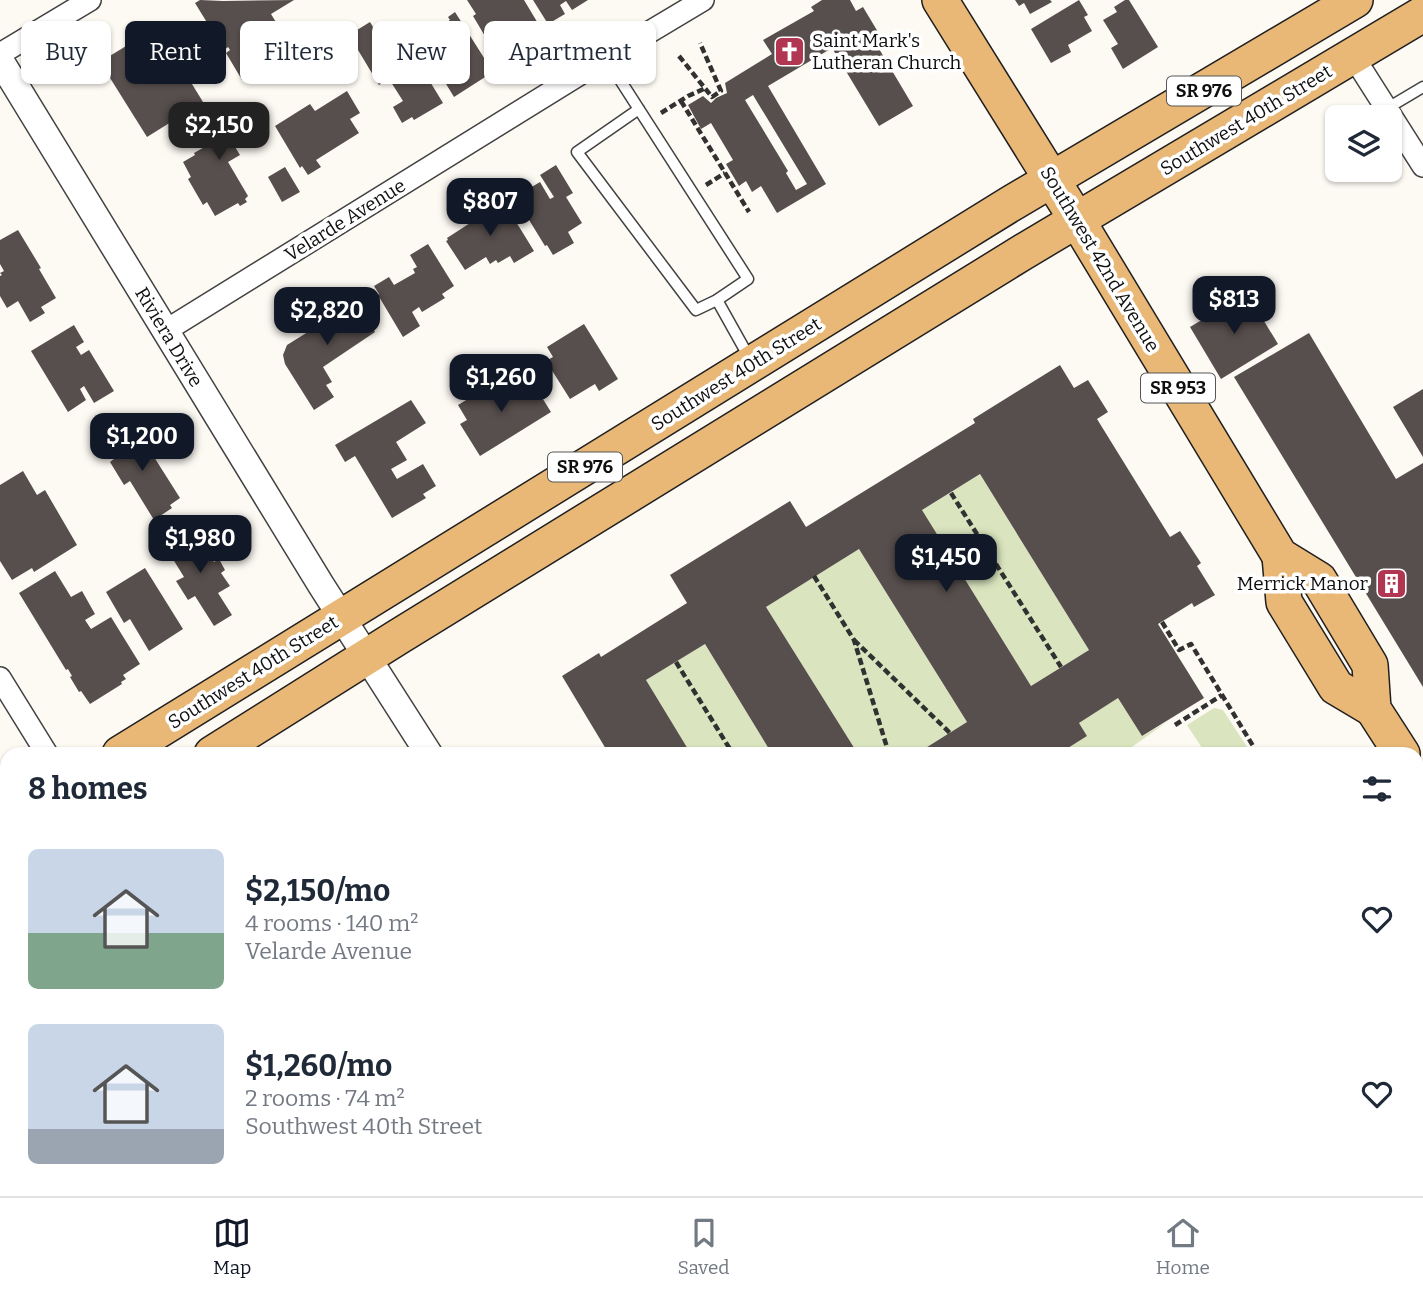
<!DOCTYPE html>
<html lang="en">
<head>
<meta charset="utf-8">
<style>
  body { margin:0; font-family:Bitter,serif; background:#f2f2f3; color:#1f2937; height:100vh; display:flex; flex-direction:column; font-size:26px; white-space:nowrap }
  * { box-sizing:border-box; margin:0 }
  p { font-size:23px; color:#747a83 }
  .icon { flex:none; width:38px; height:38px; fill:none; stroke:currentColor; stroke-width:2; stroke-linecap:round; stroke-linejoin:round }
  .map { position:relative; flex:1; overflow:hidden }
  .drawer { position:absolute; left:0px; top:747px; width:1424px; height:450px; display:flex; flex-direction:column; background:#fff; border-radius:21px 21px 0 0; box-shadow:0 2px 5px #0004 }
  .drawer>* { flex:none }
  .hud { position:absolute; left:21px; top:21px; width:700px; height:63px; display:flex; gap:14px }
  .tools { position:absolute; left:1325px; top:105px; display:grid; gap:14px }
  .tools a { display:grid; place-items:center; width:77px; height:77px; border-radius:10px; background:#fff; box-shadow:0 2px 5px #0004; font-size:35px }
  .price { position:absolute; translate:-50% -60px; padding:0 16px; border-radius:14px; background:#111827; color:#fff; font-size:23px; line-height:46px; filter:drop-shadow(0 2px 4px #0008) }
  .price::after { content:''; position:absolute; left:50%; top:42px; width:21px; height:16px; margin-left:-10px; background:inherit; clip-path:polygon(0 0,100% 0,50% 100%) }
  .price.on { background:#222; color:#fff }
  ul { padding:0; list-style:none }
  li { display:flex; align-items:center; gap:21px; height:175px; padding:0 28px }
  li span { display:grid; place-items:center; flex:none; width:196px; height:140px; border-radius:10px; color:#555 }
  li>.icon { margin-inline-start:auto }
  span .icon { width:84px; height:84px; fill:#fffc; stroke-width:1 }
  li b { font-size:30px }
  h2 { display:flex; justify-content:space-between; align-items:center; height:84px; padding:0 28px; font-size:30px }
  .chip { padding:0 24px; border-radius:10px; background:#fff; box-shadow:0 2px 5px #0004; font-size:24px; line-height:63px }
  .chip.on { background:#111827; color:#fff }
  .dock { display:flex; justify-content:space-around; align-items:center; height:98px; border-top:2px solid #e0e1e3; background:#fff; font-size:19px; color:#747a83 }
  .dock a { display:grid; justify-items:center; gap:4px }
  .dock .on { color:#111827 }
  .map>svg:first-child { display:block }
  .green { fill:#dae5bf }
  .building { fill:#574f4d; fill-rule:evenodd }
  .lines { fill:none; stroke-linecap:round; stroke-linejoin:round }
  .service-casing { stroke:#424242; stroke-width:13 }
  .minor-casing { stroke:#424242; stroke-width:24 }
  .tertiary-casing { stroke:#424242; stroke-width:29 }
  .primary-casing { stroke:#202020; stroke-width:38 }
  .path { stroke:#313131; stroke-width:4.5; stroke-dasharray:7 3.5; stroke-linecap:butt }
  .service { stroke:#fff; stroke-width:10 }
  .minor { stroke:#fff; stroke-width:21 }
  .tertiary { stroke:#fff; stroke-width:26 }
  .primary { stroke:#e9b877; stroke-width:35 }
  .labels { text-anchor:middle; dominant-baseline:central; stroke-width:7; stroke-linejoin:round; paint-order:stroke }
  .shield { fill:#fff; stroke:#575757; stroke-width:2 }
  .shield-label { font-size:18px; font-weight:bold; fill:#0f0f0f }
  .poi-label { font-size:19px; fill:#0f0f0f; stroke:#fff; text-anchor:start }
  .street-label { font-size:19px; fill:#0f0f0f; stroke:#fff }
</style>
</head>
<body>
<div class="map">
<svg width="1423" height="1196" viewBox="0 0 1423 1196">
  <rect width="100%" height="100%" fill="#fdf9f3"/>
  <!-- green -->
  <g class="green">
    <path d="M980,474L1089,650L1031,686L922,510Z"/>
    <path d="M859,549L967,722L916,754H858L766,607Z"/>
    <path d="M705,644L772,754H691L646,680Z"/>
    <path d="M1118,698L1142,736L1167,722L1122,754H1061L1060,753L1087,736L1079,723Z"/>
    <path d="M1214,708L1223,710L1251,753L1249,754H1206L1187,725Z"/>
  </g>
  <!-- building -->
  <g class="building">
    <path d="M200,0L223,1L294,0L271,14L282,32L256,49L266,66L242,80L226,53L230,50L228,47L224,50L195,3Z"/>
    <path d="M467,0H524L539,25L522,35L520,32L510,38L515,47L498,58L473,16L476,14Z"/>
    <path d="M533,0H588L572,10L566,1L560,5L565,14L548,24Z"/>
    <path d="M822,0H850L856,11L863,7L878,32L872,37L913,106L879,126L832,48L768,86L826,184L777,213L761,186L752,192L746,181L739,186L726,164L733,160L711,123L701,129L688,105L703,96L711,103L716,98L727,93L725,83L772,54L763,40L814,11L811,7ZM753,95L807,184L796,190L786,173L788,171L745,100Z"/>
    <path d="M1015,0H1050L1052,2L1030,14L1024,3L1019,6Z"/>
    <path d="M1079,0L1088,15L1084,17L1092,31L1068,45L1071,52L1051,63L1031,29Z"/>
    <path d="M1125,0H1129L1158,47L1123,69L1111,48L1118,44L1103,20L1117,12L1114,7Z"/>
    <path d="M455,12L493,72L454,97L443,79L453,73L432,40L434,39L430,33L450,20L448,17Z"/>
    <path d="M370,22L386,48L402,39L407,48L409,47L443,103L414,120L412,117L402,123L393,107L403,101L389,79L379,85L349,35Z"/>
    <path d="M157,27L203,102L147,137L100,62Z"/>
    <path d="M347,91L360,113L350,119L359,133L316,160L321,167L308,175L302,166L300,168L275,126L310,104L315,111Z"/>
    <path d="M240,102L252,123L229,137L240,155L228,162L248,196L245,199L247,202L240,206L238,203L215,216L207,202L203,205L188,179L191,177L183,162L195,155L194,153L208,145L198,128Z"/>
    <path d="M556,165L573,193L566,197L582,223L568,232L574,243L553,255L547,245L545,246L515,197L540,182L550,199L554,197L540,175Z"/>
    <path d="M285,167L300,192L282,202L268,177Z"/>
    <path d="M502,199L534,251L514,263L510,256L498,263L496,260L490,264L486,257L465,270L446,241L448,240L447,238L484,214L482,211Z"/>
    <path d="M18,230L41,268L39,269L56,298L41,307L45,313L30,322L18,301L7,308L0,296V276L2,275L0,273L4,271L0,264V240Z"/>
    <path d="M428,244L454,286L442,294L445,298L422,312L419,307L412,312L420,326L403,337L378,295L379,294L374,286L389,277L394,285L415,273L413,269L417,267L410,255Z"/>
    <path d="M353,290L372,321L369,322L375,332L323,367L332,382L326,385L334,397L314,410L285,364L283,355L287,345L332,317L326,307Z"/>
    <path d="M1247,293L1278,344L1221,379L1190,327Z"/>
    <path d="M584,324L618,379L599,391L595,384L570,399L546,361L553,357L547,347Z"/>
    <path d="M74,325L84,342L76,347L81,355L89,350L114,391L94,403L84,386L80,389L86,400L68,412L31,351Z"/>
    <path d="M1309,333L1396,479L1423,463V687L1234,377Z"/>
    <path d="M1060,365L1074,388L1088,380L1108,412L1097,419L1170,537L1180,531L1201,563L1197,566L1215,595L1194,607L1192,603L1158,624L1204,698L1142,736L1118,698L1079,723L1087,736L1060,753L1061,754H916L967,722L859,549L766,607L858,754H772L705,644L646,680L691,754H609L562,676L599,653L601,657L687,603L670,575L790,501L806,527L975,423L973,419ZM980,474L1089,650L1031,686L922,510Z"/>
    <path d="M531,380L551,412L480,456L460,424L467,420L458,405L497,381L506,395Z"/>
    <path d="M1423,389V457L1393,407Z"/>
    <path d="M411,400L426,423L396,442L407,460L391,469L397,479L423,464L436,486L423,494L426,498L392,518L355,456L345,462L335,445Z"/>
    <path d="M135,427L180,498L170,505L172,508L154,520L130,481L124,485L110,462L114,459L105,446Z"/>
    <path d="M23,471L37,495L45,490L77,545L34,572L32,568L12,580L0,561V485Z"/>
    <path d="M180,532L184,539L196,532L214,562L219,559L225,570L221,573L230,586L218,593L232,615L214,626L195,596L188,600L176,581L184,577L163,543Z"/>
    <path d="M145,568L183,629L149,651L130,619L124,623L106,592Z"/>
    <path d="M55,571L71,597L82,591L95,614L85,620L91,629L111,617L140,664L123,675L126,679L121,682L122,684L90,704L81,691L79,692L70,677L72,676L68,669L66,670L19,593Z"/>
    <path d="M1418,968L1423,977V1004L1418,1007Z"/>
    <path d="M7,976V1032L0,1021V981Z"/>
    <path d="M421,1190H455L459,1196H425Z"/>
    <path d="M507,1190H544L535,1196H511Z"/>
    <path d="M891,1190H975L979,1196H895Z"/>
    <path d="M1201,1190H1367L1369,1192L1363,1196H1191Z"/>
  </g>
  <g class="lines">
    <defs>
      <g id="service">
        <path d="M606,58L748,279L717,300L696,310L577,152L639,109"/>
        <path d="M1386,109L1423,87"/>
        <path d="M717,300L750,359"/>
        <path d="M1418,820L1423,817"/>
      </g>
      <g id="minor">
        <path d="M0,54L90,0"/>
        <path d="M1353,56L1423,166"/>
        <path d="M165,331L606,58L703,0"/>
        <path d="M0,678L47,754"/>
        <path d="M257,1196L267,1190"/>
      </g>
      <g id="tertiary">
        <path d="M0,60L321,585L429,754"/>
        <path d="M695,1190L698,1196"/>
      </g>
      <g id="primary">
        <path d="M940,0L1077,220L1280,556L1319,580L1370,665L1373,709L1402,754"/>
        <path d="M1280,556L1284,602L1336,687L1373,709"/>
        <path d="M120,754L1012,203L1355,0"/>
        <path d="M212,754L398,637L1023,252L1423,14"/>
        <path d="M1418,780L1423,789"/>
        <path d="M0,829L7,824"/>
        <path d="M0,886L7,882"/>
      </g>
    </defs>
    <!-- service casing -->
    <use href="#service" class="service-casing"/>
    <!-- minor casing -->
    <use href="#minor" class="minor-casing"/>
    <!-- tertiary casing -->
    <use href="#tertiary" class="tertiary-casing"/>
    <!-- primary casing -->
    <use href="#primary" class="primary-casing"/>
    <!-- path -->
    <g class="path">
      <path d="M679,56L712,97L721,91L700,43"/>
      <path d="M681,101L749,212"/>
      <path d="M661,113L688,96L706,88"/>
      <path d="M706,185L725,173"/>
      <path d="M951,493L1061,667"/>
      <path d="M814,576L854,640L889,754"/>
      <path d="M1162,622L1179,650L1191,644L1258,754"/>
      <path d="M854,640L950,733"/>
      <path d="M676,662L733,754"/>
      <path d="M1175,725L1222,695"/>
      <path d="M1418,966L1423,975"/>
      <path d="M1418,1026L1423,1022"/>
      <path d="M1418,1159L1423,1168"/>
    </g>
    <!-- service -->
    <use href="#service" class="service"/>
    <!-- minor -->
    <use href="#minor" class="minor"/>
    <!-- tertiary -->
    <use href="#tertiary" class="tertiary"/>
    <!-- primary -->
    <use href="#primary" class="primary"/>
  </g>
  <!-- icons -->
  <defs>
    <symbol id="church-square" viewBox="-11 -11 22 22"><rect x="-9" y="-9" width="18" height="18" rx="4" fill="#b03652" stroke="#fff"/><path d="M-1.2-6h2.4v3.5h3.3v2.4h-3.3V6h-2.4V-.1h-3.3v-2.4h3.3Z" fill="#fff"/></symbol>
    <symbol id="building-square" viewBox="-11 -11 22 22"><rect x="-9" y="-9" width="18" height="18" rx="4" fill="#b03652" stroke="#fff"/><path d="M-4-6H4V6H1V3H-1V6H-4ZM-2.5-4.3h1.7v1.8h-1.7ZM.8-4.3h1.7v1.8H.8ZM-2.5-1h1.7V.8h-1.7ZM.8-1h1.7V.8H.8Z" fill="#fff"/></symbol>
  </defs>
  <g fill-rule="evenodd">
    <use href="#church-square" x="772" y="34" width="35" height="35"/>
    <use href="#building-square" x="1374" y="566" width="35" height="35"/>
  </g>
  <g class="labels">
    <!-- shield labels -->
    <g class="shield">
      <rect x="1167" y="76.5" width="74" height="29" rx="5"/>
      <rect x="1141" y="373.5" width="74" height="29" rx="5"/>
      <rect x="548" y="452.5" width="74" height="29" rx="5"/>
    </g>
    <g class="shield-label">
      <text x="1204" y="91">SR 976</text>
      <text x="1178" y="388">SR 953</text>
      <text x="585" y="467">SR 976</text>
    </g>
    <!-- poi labels -->
    <g class="poi-label">
      <text x="812" y="40">Saint Mark's<tspan x="812" dy="22">Lutheran Church</tspan></text>
      <text x="1368" y="583" text-anchor="end">Merrick Manor</text>
    </g>
    <!-- street labels -->
    <g class="street-label">
      <text transform="translate(1246 120) rotate(-31)">Southwest 40th Street</text>
      <text transform="translate(345 220) rotate(-32)">Velarde Avenue</text>
      <text transform="translate(1100 259) rotate(59)">Southwest 42nd Avenue</text>
      <text transform="translate(169 337) rotate(59)">Riviera Drive</text>
      <text transform="translate(736 374) rotate(-32)">Southwest 40th Street</text>
      <text transform="translate(253 672) rotate(-32)">Southwest 40th Street</text>
    </g>
  </g>
</svg>
<div class="tools">
<a><svg class="icon" aria-label="layers" viewBox="0 0 24 24"><path d="M12 4l9 5-9 5-9-5zM3 14l9 5 9-5"/></svg></a>
</div>
<b class="price on" style="left:219px;top:162px">$2,150</b>
<b class="price" style="left:490px;top:238px">$807</b>
<b class="price" style="left:1234px;top:336px">$813</b>
<b class="price" style="left:327px;top:347px">$2,820</b>
<b class="price" style="left:501px;top:414px">$1,260</b>
<b class="price" style="left:142px;top:473px">$1,200</b>
<b class="price" style="left:200px;top:575px">$1,980</b>
<b class="price" style="left:946px;top:594px">$1,450</b>
<div class="hud">
<a class="chip">Buy</a>
<a class="chip on">Rent</a>
<a class="chip">Filters</a>
<a class="chip">New</a>
<a class="chip">Apartment</a>
</div>
<section class="drawer">
<h2>8 homes<svg class="icon" aria-label="filters" viewBox="0 0 24 24"><path d="M4 7h16M4 17h16"/><circle cx="9" cy="7" r="2"/><circle cx="15" cy="17" r="2"/></svg></h2>
<ul>
<li><span style="background:linear-gradient(#c9d6e8 60%,#7fa58c 0)"><svg class="icon" aria-label="home" viewBox="0 0 24 24"><path d="M3 11l9-7 9 7M6 9v11h12V9"/></svg></span><div><b>$2,150/mo</b><p>4 rooms · 140 m²</p><p>Velarde Avenue</p></div><svg class="icon" aria-label="heart" viewBox="0 0 24 24"><path d="M12 20l-8-8c-3-5 5-10 8-4 3-6 11-1 8 4z"/></svg></li>
<li><span style="background:linear-gradient(#c9d6e8 75%,#9aa5b1 0)"><svg class="icon" aria-label="home" viewBox="0 0 24 24"><path d="M3 11l9-7 9 7M6 9v11h12V9"/></svg></span><div><b>$1,260/mo</b><p>2 rooms · 74 m²</p><p>Southwest 40th Street</p></div><svg class="icon" aria-label="heart" viewBox="0 0 24 24"><path d="M12 20l-8-8c-3-5 5-10 8-4 3-6 11-1 8 4z"/></svg></li>
</ul>
</section>
</div>
<nav class="dock">
<a class="on"><svg class="icon" aria-label="map" viewBox="0 0 24 24"><path d="M3 6l6-2 6 2 6-2v14l-6 2-6-2-6 2zM9 4v14M15 6v14"/></svg>Map</a>
<a><svg class="icon" aria-label="saved" viewBox="0 0 24 24"><path d="M7 4h10v16l-5-4-5 4z"/></svg>Saved</a>
<a><svg class="icon" aria-label="home" viewBox="0 0 24 24"><path d="M3 11l9-7 9 7M6 9v11h12V9"/></svg>Home</a>
</nav>
</body>
</html>
